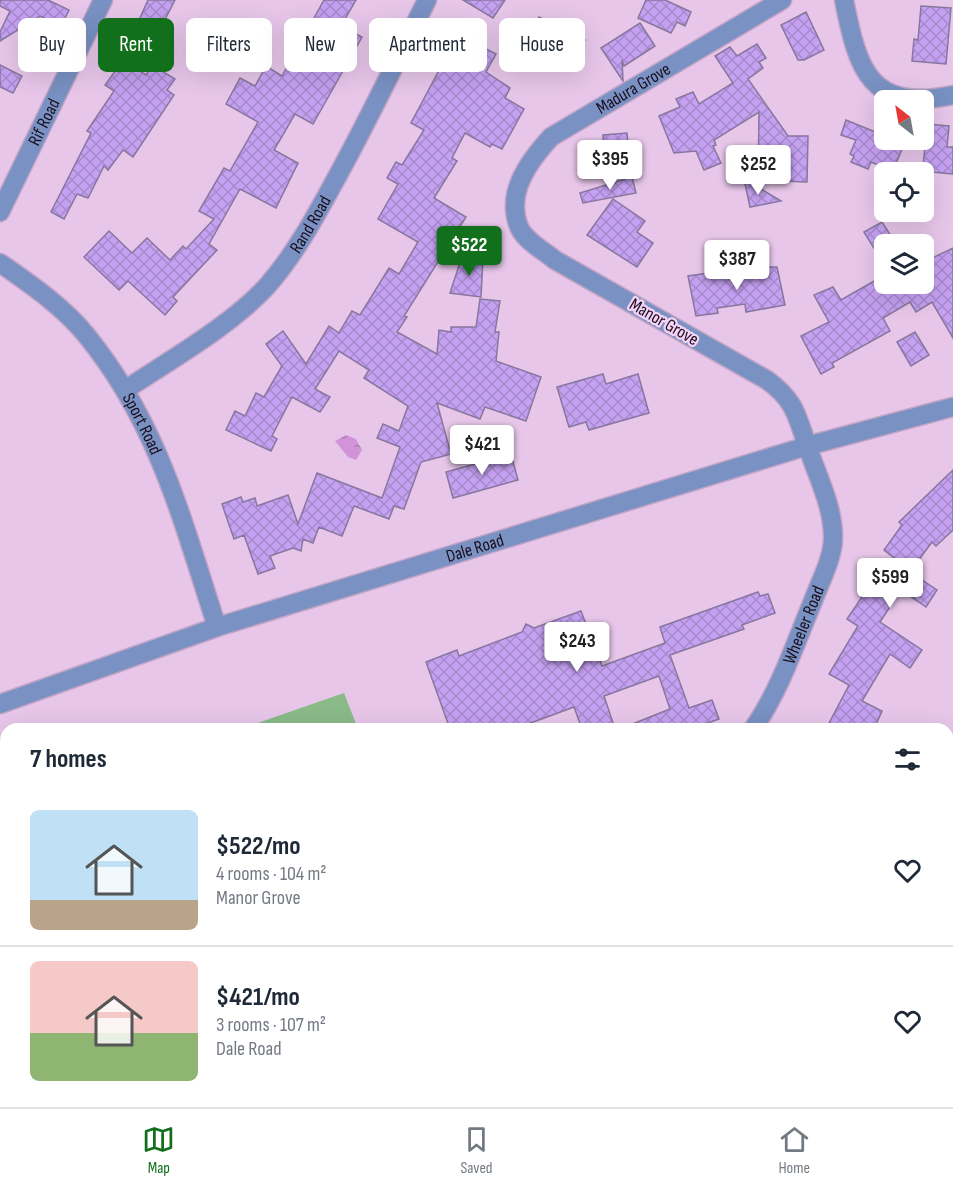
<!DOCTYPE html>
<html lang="en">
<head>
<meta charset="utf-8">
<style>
  body { margin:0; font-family:"Sofia Sans Condensed",sans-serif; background:#f2f2f3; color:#1f2937; height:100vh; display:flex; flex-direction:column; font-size:22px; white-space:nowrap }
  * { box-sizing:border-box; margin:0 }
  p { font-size:20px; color:#747a83 }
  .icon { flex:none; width:33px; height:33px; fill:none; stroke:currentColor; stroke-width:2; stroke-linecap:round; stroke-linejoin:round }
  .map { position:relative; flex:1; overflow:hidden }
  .sheet { position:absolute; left:0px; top:723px; width:954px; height:384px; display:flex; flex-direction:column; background:#fff; border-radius:18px 18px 0 0; box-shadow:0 6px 24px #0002 }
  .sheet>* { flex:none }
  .top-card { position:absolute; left:18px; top:18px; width:600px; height:54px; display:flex; gap:12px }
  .needle { width:39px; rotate:329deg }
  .tools { position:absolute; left:874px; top:90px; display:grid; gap:12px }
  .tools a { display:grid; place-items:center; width:60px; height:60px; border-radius:9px; background:#fff; box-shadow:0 6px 24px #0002; font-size:30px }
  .price { position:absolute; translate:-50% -51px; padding:0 14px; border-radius:6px; background:#fff; color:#222; font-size:20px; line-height:39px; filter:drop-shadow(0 2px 3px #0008) }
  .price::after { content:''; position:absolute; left:50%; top:36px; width:18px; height:14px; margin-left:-9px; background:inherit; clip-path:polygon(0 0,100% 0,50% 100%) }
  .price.current { background:#126f1c; color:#fff }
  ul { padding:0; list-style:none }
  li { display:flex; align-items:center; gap:18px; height:150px; padding:0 30px }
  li+li { border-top:2px solid #e0e1e3 }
  li span { display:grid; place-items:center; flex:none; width:168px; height:120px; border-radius:9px; color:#555 }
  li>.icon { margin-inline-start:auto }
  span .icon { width:72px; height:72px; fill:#fffc; stroke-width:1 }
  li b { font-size:26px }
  h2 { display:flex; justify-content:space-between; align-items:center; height:72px; padding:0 30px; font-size:26px }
  .pill { padding:0 21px; border-radius:9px; background:#fff; box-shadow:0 6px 24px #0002; font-size:21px; line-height:54px }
  .pill.current { background:#126f1c; color:#fff }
  .menu { display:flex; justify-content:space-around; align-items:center; height:84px; border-top:2px solid #e0e1e3; background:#fff; font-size:16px; color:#747a83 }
  .menu a { display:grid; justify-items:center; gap:3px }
  .menu .current { color:#126f1c }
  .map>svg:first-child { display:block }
  .grass { fill:url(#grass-tufts) }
  .garden { fill:#8aba88 }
  .water { fill:url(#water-ripples) }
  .building { fill:url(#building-cross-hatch); stroke:#87779e; stroke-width:1.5 }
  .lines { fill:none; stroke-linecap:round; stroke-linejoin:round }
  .minor-casing { stroke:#c2a5c5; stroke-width:21 }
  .minor { stroke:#7991c3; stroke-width:18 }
  .labels { text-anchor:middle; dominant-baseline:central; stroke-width:4.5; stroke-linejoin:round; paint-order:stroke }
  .street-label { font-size:18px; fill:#1a0e1b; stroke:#f5d3f7 }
</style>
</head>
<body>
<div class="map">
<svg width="953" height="1107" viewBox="0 0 953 1107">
  <defs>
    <pattern id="grass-tufts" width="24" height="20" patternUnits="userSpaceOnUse" patternTransform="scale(1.5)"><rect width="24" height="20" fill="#8aba88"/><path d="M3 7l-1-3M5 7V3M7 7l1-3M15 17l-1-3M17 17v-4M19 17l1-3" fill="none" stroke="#769f75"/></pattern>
    <pattern id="water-ripples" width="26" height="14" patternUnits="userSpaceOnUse" patternTransform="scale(1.5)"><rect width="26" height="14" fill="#d294d8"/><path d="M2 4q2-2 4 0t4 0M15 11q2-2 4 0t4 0" fill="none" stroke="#b47eb9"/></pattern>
    <pattern id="building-cross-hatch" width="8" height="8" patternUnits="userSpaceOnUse" patternTransform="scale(1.5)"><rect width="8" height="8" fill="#c4a1f1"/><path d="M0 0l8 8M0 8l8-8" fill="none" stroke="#a889ce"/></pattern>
  </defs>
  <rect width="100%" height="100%" fill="#e7c6ea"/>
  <!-- grass -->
  <path class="grass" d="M0,776L6,781V1101H374L381,1107H0Z"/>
  <!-- garden -->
  <g class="garden">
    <path d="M344,693L358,729H240Z"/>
    <path d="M0,942L6,948V1101H169L176,1107H0Z"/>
  </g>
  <!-- water -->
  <path class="water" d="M346,435L356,439L362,450L356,460L348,457L335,441Z"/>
  <!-- building -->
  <g class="building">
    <path d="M0,0H48L69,10L61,26L40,16L0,41V32L10,11L0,6Z"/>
    <path d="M148,0H175L156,37L136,27Z"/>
    <path d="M324,0H356L341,26L362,37L313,124L295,114L274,150L298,163L276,208L240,189L209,244L217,250L173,297L177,301L165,315L128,281L119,290L84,257L109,231L132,253L147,238L170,260L183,246L186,249L214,219L199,211L224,168L230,171L258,122L226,104L240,78L255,86L266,66L282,76Z"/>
    <path d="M463,0H505L493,18Z"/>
    <path d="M646,0H665L691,12L685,26L677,22L671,33L638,18Z"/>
    <path d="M921,6L951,8L946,64L912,61L914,39L918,40Z"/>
    <path d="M806,12L824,50L804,60H798L781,25Z"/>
    <path d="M539,17L585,40L572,63L550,50L539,68L513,53L525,32L528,35Z"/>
    <path d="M640,23L655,46L624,66L622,60L623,81L601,48Z"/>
    <path d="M467,39L496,54L486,72L510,88L505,98L524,109L502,149L492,144L490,147L465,133L452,158L457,161L434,198L466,217L404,316L407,317L397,332L437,354L439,330L451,332V327H476L480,299L500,301L495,332H499L496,361L541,377L526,421L485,407L480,419L437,403L451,454L421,462L404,509L394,506L389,519L354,506L342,536L319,527L313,543L303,539L301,551L293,548L270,556L275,568L258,574L244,535L234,539L222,504L241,497L243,502L255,498L257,506L288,495L298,524L317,473L382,498L400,447L377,438L383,424L399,431L408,406L364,378L369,370L339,351L315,389L330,397L320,412L292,397L272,436L277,439L271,451L226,430L235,411L245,416L256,393L264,397L282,366L266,344L283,331L306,364L329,326L339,333L352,311L360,315L389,268L399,274L418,242L378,219L398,184L387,178L396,162L402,165L424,130L411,123L445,59L454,64Z"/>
    <path d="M757,44L766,58L759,62L763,68L748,79L788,136H808L807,182L758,180L759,112L714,140L716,145L713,146L721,163L704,170L696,151L674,153L659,116L680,107L676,99L693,92L699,104L733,83L715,56L730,47L737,56Z"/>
    <path d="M126,62L146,75L152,65L175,79L167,90L174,95L133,157L123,150L108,170L104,166L88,198L77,194L64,219L51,212L91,133L87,131L114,91L105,85L116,70L119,72Z"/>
    <path d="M0,65L22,76L13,93L0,87Z"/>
    <path d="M846,120L885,136V140L904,144L893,171L871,162L868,169L851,162L854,156L850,154L856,140L841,135Z"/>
    <path d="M927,124L949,126L947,147H953V174L932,172L933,168L923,167Z"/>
    <path d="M627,133L629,156L604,158L603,135Z"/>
    <path d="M632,177L636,193L583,203L580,193Z"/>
    <path d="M744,179L781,201L750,207Z"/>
    <path d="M613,199L645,221L637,232L653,243L637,267L587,235Z"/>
    <path d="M882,222L896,244H885V266L864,232Z"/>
    <path d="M953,248V338L932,302L916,312L910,302L883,318L890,331L832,363L834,367L821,374L801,336L829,322L814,295L833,287L841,300L883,276L885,284H924V262Z"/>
    <path d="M462,256L483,258L481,297L450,293Z"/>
    <path d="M763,267H777L785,305L746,312L745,304L717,308L718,313L696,316L688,276L715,272L716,278Z"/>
    <path d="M915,332L929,355L911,366L897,342Z"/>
    <path d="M603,374L606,384L638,374L649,413L589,430L586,422L569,427L557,387Z"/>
    <path d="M511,454L518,480L453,498L446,472Z"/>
    <path d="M953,470V530L936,546L932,542L910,572L937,590L926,607L901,590L880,622L922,650L910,668L890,654L862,701L882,711L874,729H826L849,685L829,674L858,626L847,619L872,582L879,587L898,561L884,550L902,525L899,522Z"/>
    <path d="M758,592L760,596L768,594L775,613L742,625L744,629L670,655L689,708L712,700L719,719L691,729H620L670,709L659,676L604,696L615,729H582L574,707L528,724L530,729H450L426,662L457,650L459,656L522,632L526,624L534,628L581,611L602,666L665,643L660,627Z"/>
  </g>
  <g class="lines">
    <defs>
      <g id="minor">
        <path d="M844,0C858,71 870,112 953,95"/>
        <path id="s1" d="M0,212L103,0"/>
        <path id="s2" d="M0,263C30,284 64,307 87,336C159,425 182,520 217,627"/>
        <path id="s3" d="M125,390C170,360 232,325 268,285C294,255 313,221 332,186C366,125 396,62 427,0"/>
        <path id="s4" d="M0,704L217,627L807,446L953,407"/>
        <path id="s5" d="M753,729C780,690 795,644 813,601C820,582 832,560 833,540C834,508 818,478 808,448C797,417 796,401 767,380L555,260C544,251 527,242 520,229C504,194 529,161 551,137L782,0"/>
        <path d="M676,1107V1101"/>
      </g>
    </defs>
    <!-- minor casing -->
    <use href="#minor" class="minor-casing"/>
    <!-- minor -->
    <use href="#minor" class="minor"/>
  </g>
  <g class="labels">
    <!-- street labels -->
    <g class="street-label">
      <text stroke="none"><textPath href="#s5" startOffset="873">Madura Grove</textPath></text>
      <text stroke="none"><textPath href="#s1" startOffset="100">Rif Road</textPath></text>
      <text stroke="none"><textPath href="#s3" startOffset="252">Rand Road</textPath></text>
      <text transform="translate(664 322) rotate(30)">Manor Grove</text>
      <text stroke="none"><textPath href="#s2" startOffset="218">Sport Road</textPath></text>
      <text stroke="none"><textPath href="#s4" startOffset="500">Dale Road</textPath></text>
      <text stroke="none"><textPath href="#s5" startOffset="116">Wheeler Road</textPath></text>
    </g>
  </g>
</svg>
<div class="tools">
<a><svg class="needle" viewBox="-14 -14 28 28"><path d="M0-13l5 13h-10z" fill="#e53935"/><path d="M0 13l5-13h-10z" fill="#747a83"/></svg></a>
<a><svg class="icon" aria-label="locate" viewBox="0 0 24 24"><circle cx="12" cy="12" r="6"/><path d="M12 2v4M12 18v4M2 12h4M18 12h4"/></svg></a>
<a><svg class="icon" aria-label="layers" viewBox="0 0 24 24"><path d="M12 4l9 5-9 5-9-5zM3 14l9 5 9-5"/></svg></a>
</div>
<b class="price" style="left:610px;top:191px">$395</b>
<b class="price" style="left:758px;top:196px">$252</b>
<b class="price current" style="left:469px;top:277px">$522</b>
<b class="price" style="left:737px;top:291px">$387</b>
<b class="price" style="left:482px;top:476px">$421</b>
<b class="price" style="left:890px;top:609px">$599</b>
<b class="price" style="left:577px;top:673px">$243</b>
<div class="top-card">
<a class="pill">Buy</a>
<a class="pill current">Rent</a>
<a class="pill">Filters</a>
<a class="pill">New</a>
<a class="pill">Apartment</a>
<a class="pill">House</a>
</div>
<section class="sheet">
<h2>7 homes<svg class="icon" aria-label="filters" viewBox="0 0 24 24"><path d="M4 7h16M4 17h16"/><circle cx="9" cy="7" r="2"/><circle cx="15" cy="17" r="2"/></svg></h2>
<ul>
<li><span style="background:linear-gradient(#bfe0f5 75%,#b9a48a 0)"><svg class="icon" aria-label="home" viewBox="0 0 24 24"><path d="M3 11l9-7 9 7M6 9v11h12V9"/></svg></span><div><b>$522/mo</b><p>4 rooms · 104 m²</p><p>Manor Grove</p></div><svg class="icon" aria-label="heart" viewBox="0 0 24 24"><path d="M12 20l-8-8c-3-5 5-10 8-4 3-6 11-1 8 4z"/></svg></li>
<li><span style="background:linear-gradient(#f6c9c9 60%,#8fb573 0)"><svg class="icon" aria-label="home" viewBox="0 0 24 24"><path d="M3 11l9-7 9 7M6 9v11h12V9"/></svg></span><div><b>$421/mo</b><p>3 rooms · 107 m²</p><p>Dale Road</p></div><svg class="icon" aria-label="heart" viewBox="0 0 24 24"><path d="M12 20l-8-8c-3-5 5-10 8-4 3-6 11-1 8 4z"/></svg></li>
</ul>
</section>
</div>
<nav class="menu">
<a class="current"><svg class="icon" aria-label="map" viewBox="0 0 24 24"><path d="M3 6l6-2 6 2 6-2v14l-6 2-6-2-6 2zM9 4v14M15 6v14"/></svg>Map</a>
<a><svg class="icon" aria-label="saved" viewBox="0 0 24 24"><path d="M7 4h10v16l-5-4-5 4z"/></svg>Saved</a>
<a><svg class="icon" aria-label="home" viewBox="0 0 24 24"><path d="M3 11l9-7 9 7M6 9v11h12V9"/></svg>Home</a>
</nav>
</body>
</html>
